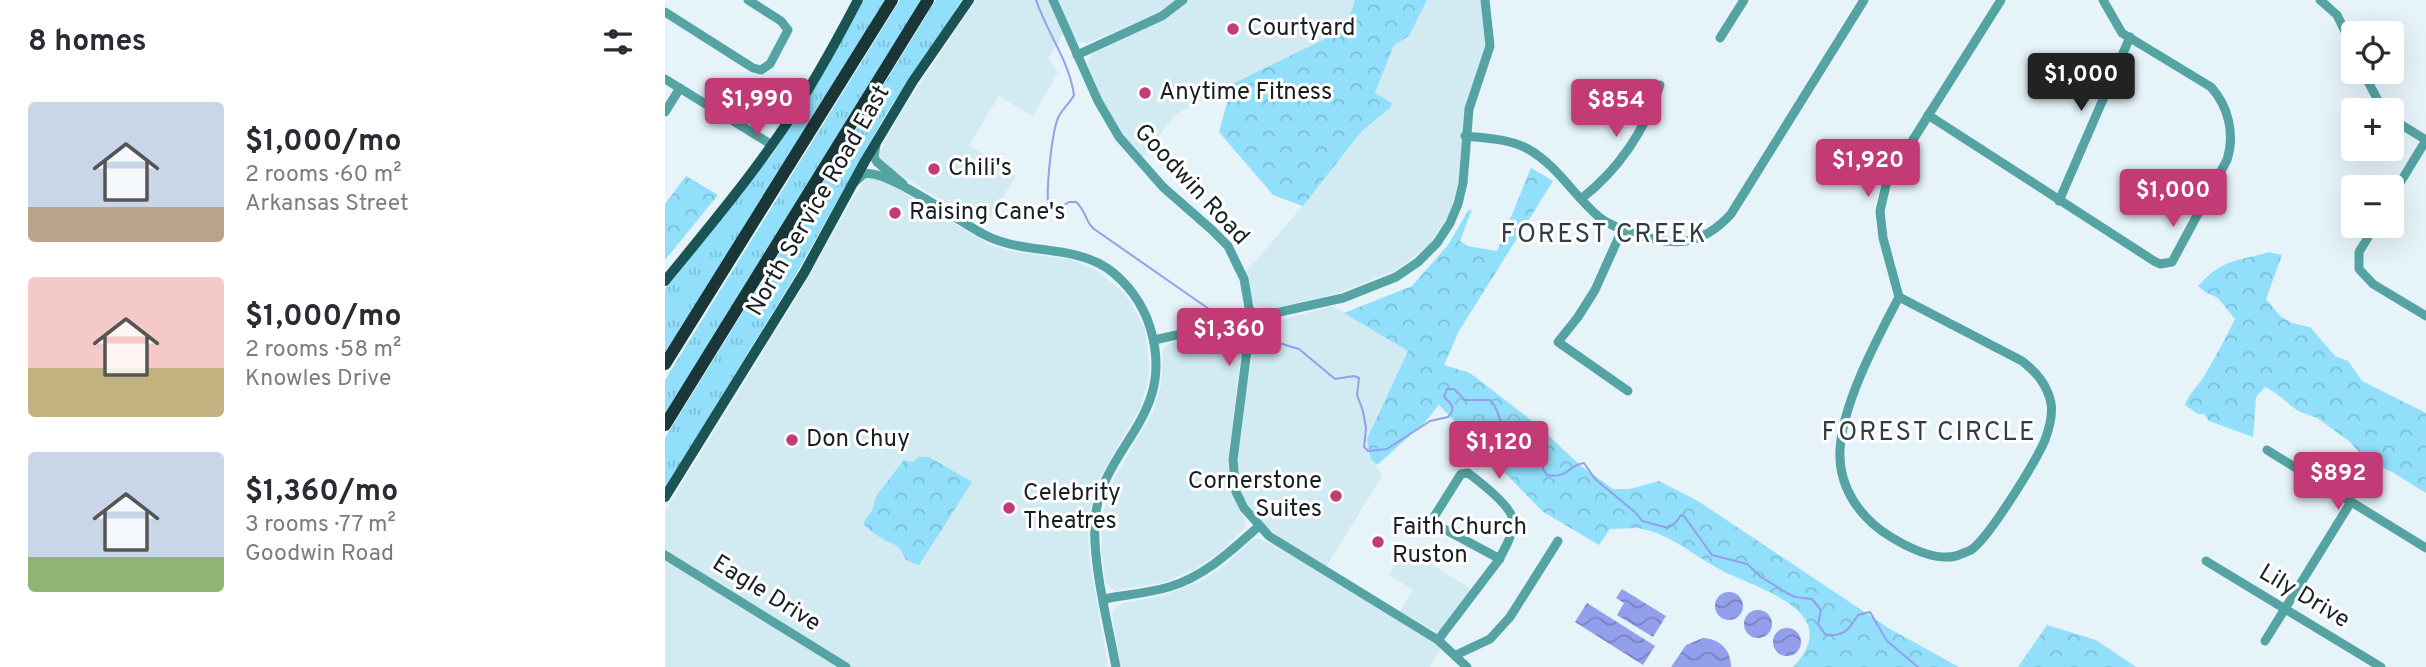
<!DOCTYPE html>
<html lang="en">
<head>
<meta charset="utf-8">
<style>
  body { margin:0; font-family:Overpass,sans-serif; background:#f2f2f3; color:#2b2b33; height:100vh; display:flex; flex-direction:column; font-size:26px; white-space:nowrap }
  * { box-sizing:border-box; margin:0 }
  p { font-size:23px; color:#7c7c81 }
  .icon { flex:none; width:38px; height:38px; fill:none; stroke:currentColor; stroke-width:2; stroke-linecap:round; stroke-linejoin:round }
  .map { position:relative; flex:1; overflow:hidden }
  .side { display:flex; flex-direction:column; background:#fff; width:665px }
  .side>* { flex:none }
  .controls { position:absolute; left:1676px; top:21px; display:grid; gap:14px }
  .controls a { display:grid; place-items:center; width:63px; height:63px; border-radius:7px; background:#fff; box-shadow:0 7px 28px #0002; font-size:35px }
  .price { position:absolute; translate:-50% -60px; padding:0 16px; border-radius:7px; background:#c23a76; color:#fff; font-size:23px; line-height:46px; filter:drop-shadow(0 2px 4px #0008) }
  .price::after { content:''; position:absolute; left:50%; top:42px; width:21px; height:16px; margin-left:-10px; background:inherit; clip-path:polygon(0 0,100% 0,50% 100%) }
  .price.selected { background:#222; color:#fff }
  ul { padding:0; list-style:none }
  li { display:flex; align-items:center; gap:21px; height:175px; padding:0 28px }
  li span { display:grid; place-items:center; flex:none; width:196px; height:140px; border-radius:7px; color:#555 }
  li>.icon { margin-inline-start:auto }
  span .icon { width:84px; height:84px; fill:#fffc; stroke-width:1 }
  li b { font-size:30px }
  h2 { display:flex; justify-content:space-between; align-items:center; height:84px; padding:0 28px; font-size:30px }
  main { display:flex; flex:1; min-height:0 }
  .map>svg:first-child { display:block }
  .built { fill:#d2eaf2 }
  .grass { fill:url(#grass-tufts) }
  .forest { fill:url(#forest-crowns) }
  .water { fill:url(#water-waves) }
  .lines { fill:none; stroke-linecap:round; stroke-linejoin:round }
  .stream { stroke:#939fec; stroke-width:2 }
  .minor { stroke:#55a4a3; stroke-width:9 }
  .major { stroke:#1a5454; stroke-width:10 }
  .highway { stroke:#1a3636; stroke-width:12 }
  .poi-dot { fill:#c23a76; stroke:#fff; stroke-width:2.5 }
  .labels { text-anchor:middle; dominant-baseline:central; stroke-width:6; stroke-linejoin:round; paint-order:stroke }
  .poi-label { font-size:24px; fill:#1a1f21; stroke:#fff; text-anchor:start }
  .street-label { font-size:24px; fill:#1a1f21; stroke:#fff }
  .neighbourhood-label { font-size:26px; letter-spacing:2px; fill:#313d41; stroke:#fff }
</style>
</head>
<body>
<main>
<section class="side">
<h2>8 homes<svg class="icon" aria-label="filters" viewBox="0 0 24 24"><path d="M4 7h16M4 17h16"/><circle cx="9" cy="7" r="2"/><circle cx="15" cy="17" r="2"/></svg></h2>
<ul>
<li><span style="background:linear-gradient(#c9d6e8 75%,#b9a48a 0)"><svg class="icon" aria-label="home" viewBox="0 0 24 24"><path d="M3 11l9-7 9 7M6 9v11h12V9"/></svg></span><div><b>$1,000/mo</b><p>2 rooms · 60 m²</p><p>Arkansas Street</p></div></li>
<li><span style="background:linear-gradient(#f6c9c9 65%,#c2b280 0)"><svg class="icon" aria-label="home" viewBox="0 0 24 24"><path d="M3 11l9-7 9 7M6 9v11h12V9"/></svg></span><div><b>$1,000/mo</b><p>2 rooms · 58 m²</p><p>Knowles Drive</p></div></li>
<li><span style="background:linear-gradient(#c9d6e8 75%,#8fb573 0)"><svg class="icon" aria-label="home" viewBox="0 0 24 24"><path d="M3 11l9-7 9 7M6 9v11h12V9"/></svg></span><div><b>$1,360/mo</b><p>3 rooms · 77 m²</p><p>Goodwin Road</p></div></li>
</ul>
</section>
<div class="map">
<svg width="1761" height="667" viewBox="0 0 1761 667">
  <defs>
    <pattern id="grass-tufts" width="24" height="20" patternUnits="userSpaceOnUse" patternTransform="scale(1.75)"><rect width="24" height="20" fill="#91dffa"/><path d="M3 7l-1-3M5 7V3M7 7l1-3M15 17l-1-3M17 17v-4M19 17l1-3" fill="none" stroke="#7cbfd6"/></pattern>
    <pattern id="forest-crowns" width="20" height="18" patternUnits="userSpaceOnUse" patternTransform="scale(1.75)"><rect width="20" height="18" fill="#91dffa"/><path d="M2 6a3 3 0 1 1 6 0M12 15a3 3 0 1 1 6 0" fill="none" stroke="#7cbfd6"/></pattern>
    <pattern id="water-waves" width="16" height="10" patternUnits="userSpaceOnUse" patternTransform="scale(1.75)"><rect width="16" height="10" fill="#939fec"/><path d="M0 5q4-4 8 0t8 0" fill="none" stroke="#7781bf"/></pattern>
  </defs>
  <rect width="100%" height="100%" fill="#e6f4fa"/>
  <!-- built -->
  <g class="built">
    <path d="M311,0H383L398,34L383,59L393,72L368,116L334,96L304,145L351,176L319,227L220,165L214,158V154L236,112Z"/>
    <path d="M391,0H511L492,14L422,43L413,42L409,37Z"/>
    <path d="M523,0H690L680,29L540,97L509,116L476,160L455,133L440,108L422,63L428,53L497,21Z"/>
    <path d="M762,0H816L821,42L820,52L799,113L794,178L785,214L762,247L731,270L671,294L604,309L593,307L588,301L581,272L657,183L697,131L725,108L727,103L710,94L729,45L744,36Z"/>
    <path d="M204,176L218,180L327,246L350,252L404,259L433,271L460,294L471,312L480,329L484,366L483,381L475,408L435,477L429,492L423,520L424,557L443,667H0V511L135,292L188,198Z"/>
    <path d="M668,306L743,351L702,439L706,458L717,476L661,567L614,537L592,517L579,498L575,486L571,456L578,398L596,325Z"/>
    <path d="M564,331L573,332L578,338L563,463L567,492L580,520L579,529L554,553L529,570L500,582L449,591L441,582L437,556V516L450,477L488,412L496,385L498,350L504,343Z"/>
    <path d="M594,538L644,565L777,647L764,667H456L447,613L451,608L455,604L497,596L534,582L559,566L589,539Z"/>
    <path d="M740,548L808,590L778,628L772,632L735,611L748,590L724,575Z"/>
  </g>
  <!-- grass -->
  <g class="grass">
    <path d="M199,0H220L0,356V289L109,152L151,86Z"/>
    <path d="M235,0H257L0,414V380Z"/>
    <path d="M271,0H297L221,114L130,276L0,489V438Z"/>
  </g>
  <!-- forest -->
  <g class="forest">
    <path d="M690,0H762L744,36L729,45L710,93L727,103L725,108L697,131L638,206L608,195L554,132L567,84L680,29Z"/>
    <path d="M866,168L888,181L794,331L779,365L805,373L870,423L916,466L948,489H965L994,481L1033,501L1225,629L1294,667H1128C1181,612 1095,590 1058,571C1030,557 1004,532 972,528C963,528 954,529 945,529L934,545L877,511L774,405L760,422L712,465L706,459L702,439L743,351L679,313L747,286L783,245L803,211L807,209L795,241L802,246L832,251Z"/>
    <path d="M21,176L53,195L0,260V204Z"/>
    <path d="M1604,252L1617,255L1601,299L1615,316L1627,323L1645,327L1670,356L1683,361L1697,381L1761,413V493L1727,472L1700,459L1684,441L1652,418L1633,411L1609,392L1600,387L1591,397L1588,437L1544,421L1539,414H1533L1520,405C1524,394 1532,387 1538,378C1550,358 1560,339 1570,319L1553,298L1540,292L1533,286C1559,258 1571,262 1604,252Z"/>
    <path d="M253,457H264L307,482L254,565L241,560L234,547C222,541 206,534 198,523L207,511L211,496L239,460L248,462Z"/>
    <path d="M1382,625L1431,640L1471,667H1353Z"/>
  </g>
  <!-- water -->
  <g class="water">
    <path d="M957,589L1001,616L988,637L952,615L959,603L951,598Z"/>
    <circle cx="1064" cy="606" r="14"/>
    <path d="M922,603L990,646L978,665L910,622Z"/>
    <circle cx="1093" cy="624" r="14"/>
    <circle cx="1122" cy="642" r="14"/>
    <path d="M1038,638C1055,639 1066,650 1066,667H1006L1021,645Z"/>
  </g>
  <g class="lines">
    <!-- stream -->
    <g class="stream">
      <path d="M371,0C382,33 404,60 409,95C405,103 397,109 393,118C387,132 380,194 384,208L391,210L404,202H411C421,210 420,222 429,229L544,309"/>
      <path d="M597,338L634,349L670,379L689,376L694,378L692,395L698,411L701,428L699,447L703,451L722,449L765,421L783,417C791,409 787,404 779,397L782,389H789L800,400H825C835,409 832,423 844,432L865,431L871,450L878,458V469L882,475C904,479 903,465 919,463L930,479L971,513L977,521L1003,528L1011,522L1016,515L1019,516L1047,555L1082,564L1096,577L1122,593L1130,597L1147,599L1156,610L1153,624L1160,634C1179,638 1184,629 1193,615L1205,612L1222,641L1253,667"/>
    </g>
    <!-- minor -->
    <g class="minor">
      <path d="M388,0L433,101L454,137L498,187L547,230L563,246L579,279L586,319L568,460L571,492L579,508L604,536L773,640L802,667"/>
      <path d="M1655,0L1672,15L1689,50"/>
      <path d="M0,12L88,68L96,70L105,64L123,30L116,21L83,0"/>
      <path d="M1055,38L1079,0"/>
      <path d="M412,55L497,16L518,0"/>
      <path d="M1698,72L1718,110"/>
      <path d="M0,79L107,145"/>
      <path d="M0,112L15,88"/>
      <path d="M1263,115L1489,261L1495,264L1507,262L1562,160C1570,135 1564,107 1546,87L1457,33L1438,0"/>
      <path d="M1727,119L1761,140"/>
      <path d="M800,136C821,138 845,139 863,149C892,165 909,196 934,217C944,225 956,229 968,233C1008,247 1036,247 1066,214L1199,0"/>
      <path d="M211,145L209,157L212,162L238,184"/>
      <path d="M190,182L199,174C221,168 296,223 320,235C359,255 405,244 442,268C462,282 478,304 485,327C513,418 436,445 430,520C427,562 443,624 451,667"/>
      <path d="M1727,196L1761,140"/>
      <path d="M916,199C953,170 980,130 995,85"/>
      <path d="M1394,201L1465,37"/>
      <path d="M1710,226L1694,252V269L1708,284L1761,316"/>
      <path d="M957,230L930,290L913,317L893,342L963,391"/>
      <path d="M1234,297L1357,361C1371,372 1382,384 1386,403C1388,415 1384,429 1380,440C1371,461 1324,538 1306,550C1302,552 1296,554 1291,556C1270,561 1244,548 1226,537C1196,519 1173,488 1175,450C1177,404 1212,339 1234,297Z"/>
      <path d="M1234,297L1218,238L1215,211L1222,181L1336,0"/>
      <path d="M489,340L678,298L731,277L753,262L772,243L785,223L793,204L798,183L804,109L825,46L820,0"/>
      <path d="M1602,450L1761,548"/>
      <path d="M0,555L181,667"/>
      <path d="M1541,561L1716,667"/>
      <path d="M439,599C460,595 483,593 504,587C540,576 566,551 594,526"/>
      <path d="M773,640L833,561C839,550 849,534 848,520C846,506 815,482 803,473L796,474L767,520L768,523L835,559"/>
      <path d="M1600,641L1686,502"/>
      <path d="M791,655L825,639L845,617L893,541"/>
    </g>
    <!-- major -->
    <g class="major">
      <path d="M0,281C40,232 82,182 118,129C146,88 170,44 193,0"/>
      <path d="M0,497L139,273L200,161L248,81L304,0"/>
    </g>
    <!-- highway -->
    <g class="highway">
      <path d="M0,364L227,0"/>
      <path d="M0,425L263,0"/>
    </g>
  </g>
  <!-- markers -->
  <g class="poi-dot">
    <circle cx="568" cy="29" r="7"/>
    <circle cx="480" cy="93" r="7"/>
    <circle cx="269" cy="169" r="7"/>
    <circle cx="230" cy="213" r="7"/>
    <circle cx="127" cy="440" r="7"/>
    <circle cx="671" cy="496" r="7"/>
    <circle cx="344" cy="508" r="7"/>
    <circle cx="713" cy="542" r="7"/>
  </g>
  <g class="labels">
    <!-- poi labels -->
    <g class="poi-label">
      <text x="582" y="29">Courtyard</text>
      <text x="494" y="93">Anytime Fitness</text>
      <text x="283" y="169">Chili's</text>
      <text x="244" y="213">Raising Cane's</text>
      <text x="141" y="440">Don Chuy</text>
      <text x="657" y="482" text-anchor="end">Cornerstone<tspan x="657" dy="28">Suites</tspan></text>
      <text x="358" y="494">Celebrity<tspan x="358" dy="28">Theatres</tspan></text>
      <text x="727" y="528">Faith Church<tspan x="727" dy="28">Ruston</tspan></text>
    </g>
    <!-- street labels -->
    <g class="street-label">
      <text transform="translate(526 185) rotate(47)">Goodwin Road</text>
      <text transform="translate(154 201) rotate(-60)">North Service Road East</text>
      <text transform="translate(101 594) rotate(32)">Eagle Drive</text>
      <text transform="translate(1639 597) rotate(31)">Lily Drive</text>
    </g>
    <!-- neighbourhood labels -->
    <g class="neighbourhood-label">
      <text x="939" y="235">FOREST CREEK</text>
      <text x="1264" y="433">FOREST CIRCLE</text>
    </g>
  </g>
</svg>
<div class="controls">
<a><svg class="icon" aria-label="locate" viewBox="0 0 24 24"><circle cx="12" cy="12" r="6"/><path d="M12 2v4M12 18v4M2 12h4M18 12h4"/></svg></a>
<a>+</a>
<a>−</a>
</div>
<b class="price selected" style="left:1416px;top:113px">$1,000</b>
<b class="price" style="left:92px;top:138px">$1,990</b>
<b class="price" style="left:951px;top:139px">$854</b>
<b class="price" style="left:1203px;top:199px">$1,920</b>
<b class="price" style="left:1508px;top:229px">$1,000</b>
<b class="price" style="left:564px;top:368px">$1,360</b>
<b class="price" style="left:834px;top:481px">$1,120</b>
<b class="price" style="left:1673px;top:512px">$892</b>
</div>
</main>
</body>
</html>
